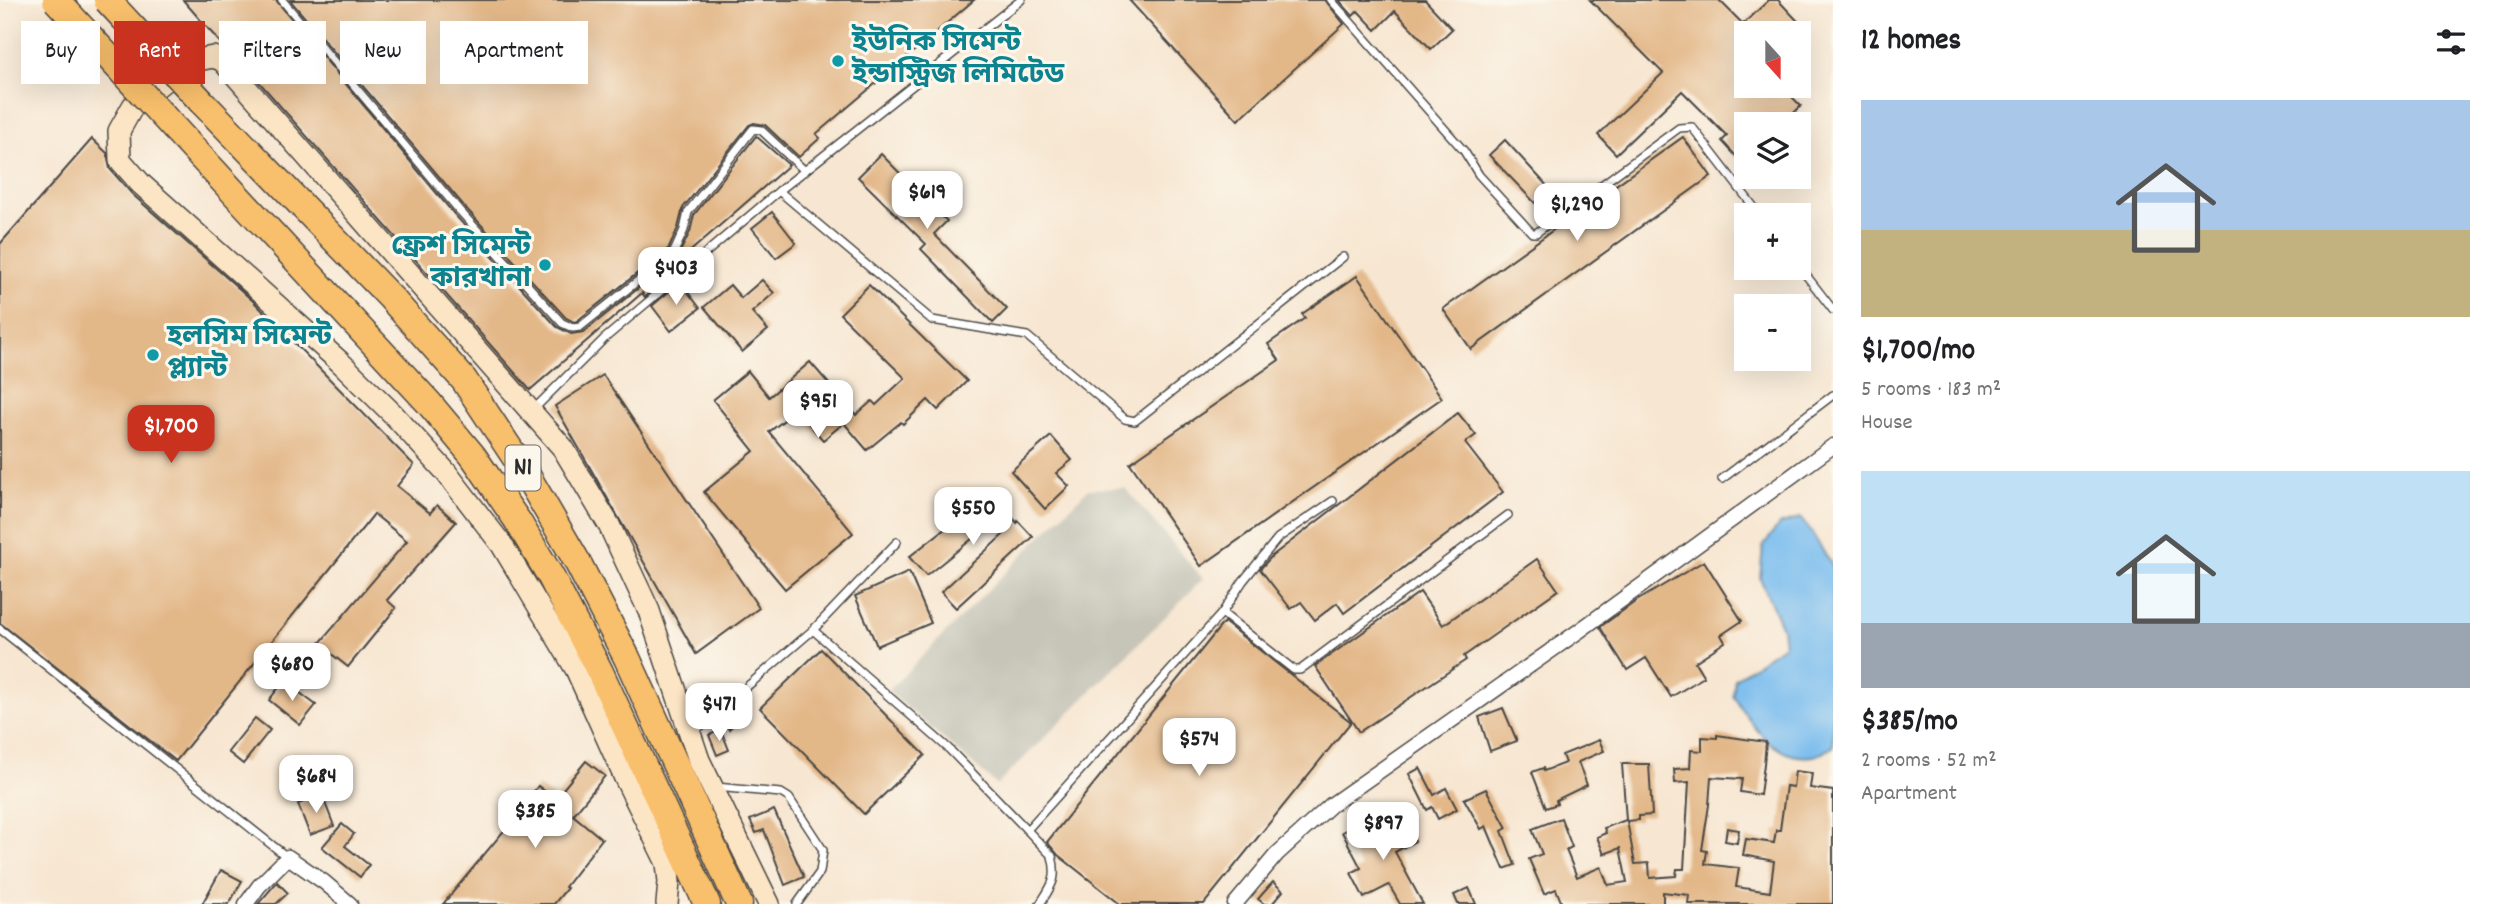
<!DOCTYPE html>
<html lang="en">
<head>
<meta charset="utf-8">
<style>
  body { margin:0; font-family:Dekko,"Noto Sans Bengali",sans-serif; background:#f2f2f2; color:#202124; height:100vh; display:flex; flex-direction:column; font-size:26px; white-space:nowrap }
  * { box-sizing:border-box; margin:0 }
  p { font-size:23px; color:#757577 }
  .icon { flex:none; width:38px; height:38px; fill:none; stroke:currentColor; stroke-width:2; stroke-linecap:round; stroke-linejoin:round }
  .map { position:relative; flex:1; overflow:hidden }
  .details { display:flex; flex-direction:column; background:#fff; width:665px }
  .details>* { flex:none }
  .hud { position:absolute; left:21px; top:21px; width:665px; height:63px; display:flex; gap:14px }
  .needle { width:46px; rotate:159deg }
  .fabs { position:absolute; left:1734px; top:21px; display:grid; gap:14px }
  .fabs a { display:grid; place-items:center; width:77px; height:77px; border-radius:0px; background:#fff; box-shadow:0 7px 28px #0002; font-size:35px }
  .price { position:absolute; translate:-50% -60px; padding:0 16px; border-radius:14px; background:#fff; color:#222; font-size:23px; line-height:46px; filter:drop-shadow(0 2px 4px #0008) }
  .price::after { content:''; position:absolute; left:50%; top:42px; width:21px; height:16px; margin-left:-10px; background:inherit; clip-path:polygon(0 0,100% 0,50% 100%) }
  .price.current { background:#c8321e; color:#fff }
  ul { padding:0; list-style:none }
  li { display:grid; align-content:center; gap:14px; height:371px; padding:0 28px }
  li span { display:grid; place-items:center; height:217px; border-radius:0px; color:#555 }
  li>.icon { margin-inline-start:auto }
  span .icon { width:126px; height:126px; fill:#fffc; stroke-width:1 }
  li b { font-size:30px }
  h2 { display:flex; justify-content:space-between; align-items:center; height:84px; padding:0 28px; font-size:30px }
  .chip { padding:0 24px; border-radius:0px; background:#fff; box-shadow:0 7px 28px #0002; font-size:24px; line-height:63px }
  .chip.current { background:#c8321e; color:#fff }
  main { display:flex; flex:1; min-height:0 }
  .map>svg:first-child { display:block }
  .industrial { fill:#c6c5b8 }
  .water { fill:#78bcee; stroke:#52748c; stroke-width:2 }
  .building { fill:#e3b889 }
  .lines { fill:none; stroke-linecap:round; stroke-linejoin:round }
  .lane-casing { stroke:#4a4744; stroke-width:10 }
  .street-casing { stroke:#4a4744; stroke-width:17 }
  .secondary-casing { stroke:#4a4744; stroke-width:24 }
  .highway-casing { stroke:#4a4744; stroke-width:29 }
  .lane { stroke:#fff; stroke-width:7 }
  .street { stroke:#fff; stroke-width:14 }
  .secondary { stroke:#fce5c4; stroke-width:21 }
  .highway { stroke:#f8bf6c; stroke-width:26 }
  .highway-bridge-casing { stroke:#4a4744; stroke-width:29; stroke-linecap:butt }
  .highway-bridge { stroke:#f8bf6c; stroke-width:26 }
  .culture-dot { fill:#0f9aa8; stroke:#fbf7ec; stroke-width:2.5 }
  .labels { text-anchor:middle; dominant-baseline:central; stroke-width:6; stroke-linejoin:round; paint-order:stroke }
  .shield { fill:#fbf7ec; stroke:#696865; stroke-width:2 }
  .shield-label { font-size:26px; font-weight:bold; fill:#2b2b2b }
  .culture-label { font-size:28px; font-weight:bold; fill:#0d838f; stroke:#fbf7ec; text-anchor:start }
</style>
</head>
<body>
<main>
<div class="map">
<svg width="1833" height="904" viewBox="0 0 1833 904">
  <rect width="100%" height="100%" fill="#fbf7ec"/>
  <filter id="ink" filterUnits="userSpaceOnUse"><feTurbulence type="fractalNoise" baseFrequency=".0143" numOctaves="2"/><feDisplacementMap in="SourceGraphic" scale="14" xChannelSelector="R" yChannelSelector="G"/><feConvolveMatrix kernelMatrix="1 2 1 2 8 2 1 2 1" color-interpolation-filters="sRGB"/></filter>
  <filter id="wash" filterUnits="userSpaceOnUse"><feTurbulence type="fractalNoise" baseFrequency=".00686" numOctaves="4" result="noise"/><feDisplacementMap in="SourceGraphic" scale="28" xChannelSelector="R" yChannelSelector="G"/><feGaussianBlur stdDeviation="1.57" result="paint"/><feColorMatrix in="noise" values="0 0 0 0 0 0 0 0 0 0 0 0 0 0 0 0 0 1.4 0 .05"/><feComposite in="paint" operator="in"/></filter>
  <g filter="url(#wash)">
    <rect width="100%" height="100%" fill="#f7e6d1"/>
    <!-- industrial -->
    <path class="industrial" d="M1125,488L1203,579L997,785L888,691L1088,489Z"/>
    <!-- water -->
    <path class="water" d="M1800,518L1812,533L1833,567V747C1827,749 1819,756 1813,756C1774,762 1750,723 1733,695L1735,679L1784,645L1782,628L1760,578L1763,546L1779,525Z"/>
    <g id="blocks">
      <!-- building -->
      <g class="building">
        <path d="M183,0H276L454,214L557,327L571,334L584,332L678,256L690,232L694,215L756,136L789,165L670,269L673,273L645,297L642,293L530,390L232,51L224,47Z"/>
        <path d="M290,0H974L816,134L820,138L799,157L765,125L754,123L749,125L683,208L678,228L669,248L577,321L574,322L566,318L464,206Z"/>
        <path d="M1129,0H1325L1344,24L1238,120Z"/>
        <path d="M1339,0H1425L1452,29L1431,49L1395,11L1376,30L1358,11L1353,16Z"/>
        <path d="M1590,0H1719L1743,24L1769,0H1778L1809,33H1746V86H1781L1801,106L1782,124H1746V167L1722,141L1727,136L1682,91L1616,154L1598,135L1663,73Z"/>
        <path d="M1683,137L1711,176L1471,349L1443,309Z"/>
        <path d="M92,139L107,153L110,169L132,194L253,301L414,465L397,486L430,513L437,505L456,522L387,600L396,608L348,667L319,644L407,541L374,514L176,761L0,623V244Z"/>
        <path d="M1505,140L1550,189L1535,203L1489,155Z"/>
        <path d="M881,154L947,221L934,234L1007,309L993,323L921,249L926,244L858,177Z"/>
        <path d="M772,212L796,243L776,258L752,228Z"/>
        <path d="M1357,276L1442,398L1201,566L1130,463L1279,360L1268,344L1305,318L1302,314Z"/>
        <path d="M762,280L774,293L752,312L768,330L742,352L704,307L730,285L741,298Z"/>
        <path d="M680,282L700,308L671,331L652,306Z"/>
        <path d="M869,285L967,381L938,410L928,400L903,424L901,422L867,450L844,423L823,440L797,410L769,432L853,533L785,589L704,492L754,451L713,400L748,371L769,397L810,362L856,415L872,401L876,405L905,378L840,314Z"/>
        <path d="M603,375L759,608L696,654L555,406Z"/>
        <path d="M1458,413L1476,435L1465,443L1503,492L1344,613L1337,603L1315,620L1301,602L1291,609L1260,569L1272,556Z"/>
        <path d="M1051,436L1072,460L1056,473L1069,486L1045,509L1011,471Z"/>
        <path d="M992,492L1017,523L1018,521L1033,537L956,608L941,592L1004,534L993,522L926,576L909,557Z"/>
        <path d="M1537,559L1558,590L1464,656L1466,660L1359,732L1315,666L1420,592L1443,625Z"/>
        <path d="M1704,561L1742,621L1721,635L1725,642L1695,662L1704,677L1671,697L1646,658L1627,670L1600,627L1635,602Z"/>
        <path d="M909,572L931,623L877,646L855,596Z"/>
        <path d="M1224,622L1351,722L1204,904H1120L1058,855L1047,842Z"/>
        <path d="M821,649L925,755L864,814L760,708Z"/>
        <path d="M284,681L316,705L300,725L269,700Z"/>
        <path d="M732,708L741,717L729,729L718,719Z"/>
        <path d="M1503,708L1517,741L1490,751L1479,717Z"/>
        <path d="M255,718L270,730L243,764L228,752Z"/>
        <path d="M721,730L729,750L717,755L709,735Z"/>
        <path d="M1717,735L1766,742L1764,764L1760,795L1740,792L1742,779L1711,777L1709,805L1702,850L1707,851L1705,864L1739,868L1736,887L1770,892L1774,861L1743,855L1746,839L1774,843L1776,830H1780L1786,786L1793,787L1795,771L1812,773L1810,788L1833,791V904H1688L1689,895L1663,892V904H1562L1556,889L1544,894L1529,859L1542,854L1532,829L1561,818L1572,847L1566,850L1577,877L1601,867L1608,885L1627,882L1620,848L1604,854L1597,837L1606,833L1604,828L1626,820L1622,764H1649L1652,815L1639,816V820L1627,821L1635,864L1649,863L1650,878L1676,876L1677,869H1684L1689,782L1675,783L1674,769L1690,768L1691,750L1702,751V737L1717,738Z"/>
        <path d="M1599,740L1604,751L1578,762L1587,785L1556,800L1557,804L1546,808L1532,772L1543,768L1544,771L1565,763L1562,755Z"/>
        <path d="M586,761L605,776L573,815L602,839L565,887L567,888L554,904H443L503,832L538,786L555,799Z"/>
        <path d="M1420,768L1434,795L1446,788L1457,809L1438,819L1432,807L1427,810L1409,774Z"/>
        <path d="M1486,789L1507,828L1502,831L1515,865L1504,869L1486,826L1481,829L1464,799Z"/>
        <path d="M322,795L334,826L310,835L298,804Z"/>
        <path d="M774,810L804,877L785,885L764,830L756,833L750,820Z"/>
        <path d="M1401,815L1415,841L1395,852L1423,904H1400L1389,885L1364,898L1351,873L1361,868L1342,832L1354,826L1356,829L1363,825L1372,842L1395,830L1390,821Z"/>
        <path d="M342,824L354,834L345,846L369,865L360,877L322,847Z"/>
        <path d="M1727,828L1739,830L1737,843L1725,841Z"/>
        <path d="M221,870L242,881L229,904H202Z"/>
        <path d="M277,882L288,893L276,904H258Z"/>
        <path d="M1273,882L1283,891L1272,904H1264L1258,899Z"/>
        <path d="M1469,888L1476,904H1458L1454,895Z"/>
      </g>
    </g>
  </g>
  <g filter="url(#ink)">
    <use href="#blocks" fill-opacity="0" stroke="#4a4744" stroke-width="2"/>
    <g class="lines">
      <defs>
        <g id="lane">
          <path d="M282,0L459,210L562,323L573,328L580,327L674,252L684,230L688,212L753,129L761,130L805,171"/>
          <path d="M1331,0L1464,151L1479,175L1532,233H1536L1679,128L1692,127L1760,215"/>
          <path d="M779,191L932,320L1027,336L1125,419L1135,421L1343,257"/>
          <path d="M1799,266L1833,310"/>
          <path d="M534,409L604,339L779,191L1021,0"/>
          <path d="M1722,479L1833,395"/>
          <path d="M897,542L813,630L948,748L1052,856C1058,879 1052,885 1040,904"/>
          <path d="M1222,613L1294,670H1300L1508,515"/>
          <path d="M0,629L287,857"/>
          <path d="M694,732L813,630"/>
          <path d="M716,787L781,793L789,798L823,850L820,872L797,904"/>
          <path d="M1027,830L1222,613L1243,581L1278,538L1333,501"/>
        </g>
        <g id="street">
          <path d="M246,904L259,886L288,857L324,882L350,904"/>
          <path d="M1235,904L1277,854L1331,805L1579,631L1833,446"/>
        </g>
        <path id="secondary" d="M667,904L669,882L667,863L625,778L576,669L502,545L445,471L393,414L340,362L141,184L120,160L119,131L133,106L180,68L198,60L213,57L222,60L563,448L609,525L649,611L699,760L769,904"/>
        <g id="highway">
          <path d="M202,102L391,298L464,380L525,472L578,563L627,658L739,904"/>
          <path d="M175,129L428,402L473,456L517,520L551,577L600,672L707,904"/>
        </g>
      </defs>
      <!-- lane casing -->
      <use href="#lane" class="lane-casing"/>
      <!-- street casing -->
      <use href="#street" class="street-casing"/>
      <!-- secondary casing -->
      <use href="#secondary" class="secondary-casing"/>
      <!-- highway casing -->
      <use href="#highway" class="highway-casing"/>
      <!-- lane -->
      <use href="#lane" class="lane"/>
      <!-- street -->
      <use href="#street" class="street"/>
      <!-- secondary -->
      <use href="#secondary" class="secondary"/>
      <!-- highway -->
      <use href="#highway" class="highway"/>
      <defs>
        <g id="highway-bridge">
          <path d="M56,0L175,129"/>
          <path d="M107,0L202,102"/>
        </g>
      </defs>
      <!-- highway-bridge casing -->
      <use href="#highway-bridge" class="highway-bridge-casing"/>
      <!-- highway-bridge -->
      <use href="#highway-bridge" class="highway-bridge"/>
    </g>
  </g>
  <!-- markers -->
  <g class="culture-dot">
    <circle cx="838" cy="61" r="7"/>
    <circle cx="545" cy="265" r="7"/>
    <circle cx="153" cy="355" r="7"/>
  </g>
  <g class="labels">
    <!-- shield labels -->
    <rect class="shield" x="505.5" y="445.5" width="35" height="45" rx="5"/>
    <g class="shield-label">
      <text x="523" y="468">N1</text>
    </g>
    <!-- culture labels -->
    <g class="culture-label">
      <text x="852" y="45">ইউনিক সিমেন্ট<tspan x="852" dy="32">ইন্ডাস্ট্রিজ লিমিটেড</tspan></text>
      <text x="531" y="249" text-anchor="end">ফ্রেশ সিমেন্ট<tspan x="531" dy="32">কারখানা</tspan></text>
      <text x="167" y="339">হলসিম সিমেন্ট<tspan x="167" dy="32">প্ল্যান্ট</tspan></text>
    </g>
  </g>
</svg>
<div class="fabs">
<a><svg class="needle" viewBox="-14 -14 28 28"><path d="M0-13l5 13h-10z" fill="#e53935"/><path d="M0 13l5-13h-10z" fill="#757577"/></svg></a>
<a><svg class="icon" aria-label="layers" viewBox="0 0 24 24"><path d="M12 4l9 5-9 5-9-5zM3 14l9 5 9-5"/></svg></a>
<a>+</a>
<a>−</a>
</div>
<b class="price" style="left:927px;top:231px">$619</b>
<b class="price" style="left:1577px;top:243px">$1,290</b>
<b class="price" style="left:676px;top:307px">$403</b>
<b class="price" style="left:818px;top:440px">$951</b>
<b class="price current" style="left:171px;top:465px">$1,700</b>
<b class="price" style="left:973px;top:547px">$550</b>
<b class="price" style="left:292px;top:703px">$680</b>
<b class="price" style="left:719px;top:743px">$471</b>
<b class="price" style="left:1199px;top:778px">$574</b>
<b class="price" style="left:316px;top:815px">$684</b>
<b class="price" style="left:535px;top:850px">$385</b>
<b class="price" style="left:1383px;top:862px">$897</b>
<div class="hud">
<a class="chip">Buy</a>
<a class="chip current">Rent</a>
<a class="chip">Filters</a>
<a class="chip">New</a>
<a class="chip">Apartment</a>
</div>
</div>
<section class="details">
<h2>12 homes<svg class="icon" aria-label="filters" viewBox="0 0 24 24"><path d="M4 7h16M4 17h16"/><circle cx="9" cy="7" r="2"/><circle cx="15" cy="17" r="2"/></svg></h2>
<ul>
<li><span style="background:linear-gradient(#a9c7e8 60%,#c2b280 0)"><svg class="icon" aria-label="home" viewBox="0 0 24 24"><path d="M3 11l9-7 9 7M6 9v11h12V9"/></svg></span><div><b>$1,700/mo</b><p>5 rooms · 183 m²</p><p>House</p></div></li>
<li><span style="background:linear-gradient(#bfe0f5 70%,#9aa5b1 0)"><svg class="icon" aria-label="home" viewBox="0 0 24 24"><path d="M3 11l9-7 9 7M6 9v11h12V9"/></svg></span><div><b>$385/mo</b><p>2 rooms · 52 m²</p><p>Apartment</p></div></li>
</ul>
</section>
</main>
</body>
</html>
